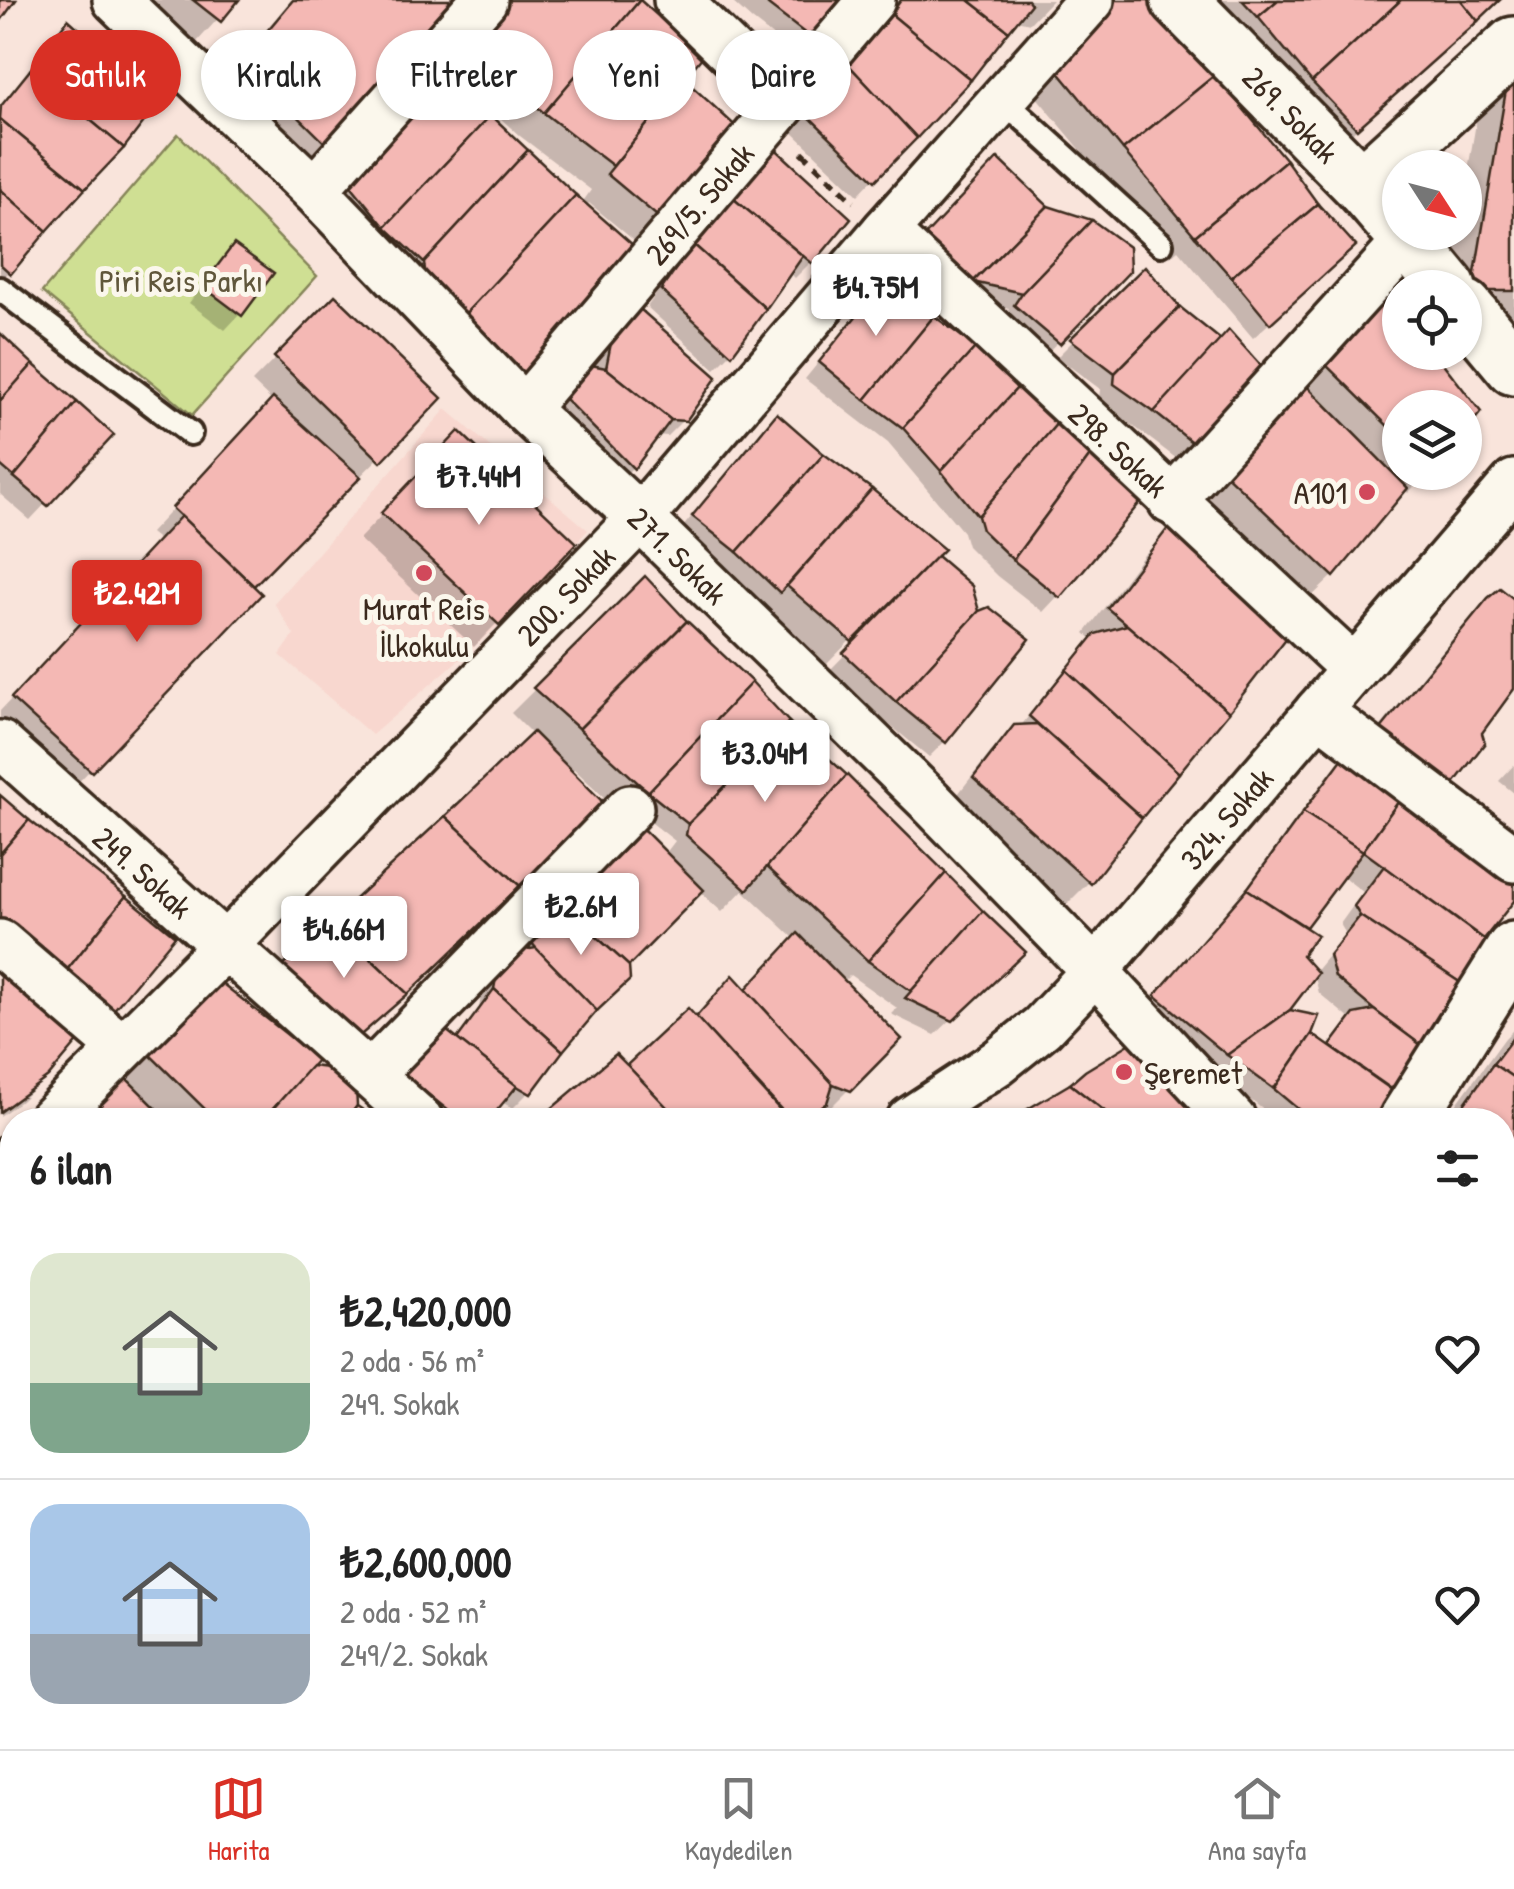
<!DOCTYPE html>
<html lang="tr">
<head>
<meta charset="utf-8">
<style>
  body { margin:0; font-family:"Patrick Hand",sans-serif; background:#f6f6f6; color:#222; height:100vh; display:flex; flex-direction:column; font-size:38px; white-space:nowrap }
  * { box-sizing:border-box; margin:0 }
  p { font-size:32px; color:#767676 }
  .icon { flex:none; width:55px; height:55px; fill:none; stroke:currentColor; stroke-width:2; stroke-linecap:round; stroke-linejoin:round }
  .map { position:relative; flex:1; overflow:hidden }
  .panel { position:absolute; left:0px; top:1108px; width:1515px; height:642px; display:flex; flex-direction:column; background:#fff; border-radius:40px 40px 0 0; box-shadow:0 2px 8px #0004 }
  .panel>* { flex:none }
  .hud { position:absolute; left:30px; top:30px; width:1000px; height:90px; display:flex; gap:20px }
  .needle { width:65px; rotate:126deg }
  .tools { position:absolute; left:1382px; top:150px; display:grid; gap:20px }
  .tools a { display:grid; place-items:center; width:100px; height:100px; border-radius:50%; background:#fff; box-shadow:0 2px 8px #0004; font-size:50px }
  .price { position:absolute; translate:-50% -85px; padding:0 22px; border-radius:10px; background:#fff; color:#222; font-size:32px; line-height:65px; filter:drop-shadow(0 2px 5px #0008) }
  .price::after { content:''; position:absolute; left:50%; top:60px; width:30px; height:22px; margin-left:-15px; background:inherit; clip-path:polygon(0 0,100% 0,50% 100%) }
  .price.selected { background:#d93025; color:#fff }
  ul { padding:0; list-style:none }
  li { display:flex; align-items:center; gap:30px; height:250px; padding:0 30px }
  li+li { border-top:2px solid #e0e0e0 }
  li span { display:grid; place-items:center; flex:none; width:280px; height:200px; border-radius:30px; color:#555 }
  li>.icon { margin-inline-start:auto }
  span .icon { width:120px; height:120px; fill:#fffc; stroke-width:1 }
  li b { font-size:42px }
  h2 { display:flex; justify-content:space-between; align-items:center; height:120px; padding:0 30px; font-size:42px }
  .chip { padding:0 35px; border-radius:45px; background:#fff; box-shadow:0 2px 8px #0004; font-size:35px; line-height:90px }
  .chip.selected { background:#d93025; color:#fff }
  .tabs { display:flex; justify-content:space-around; align-items:center; height:140px; border-top:2px solid #e0e0e0; background:#fff; font-size:28px; color:#767676 }
  .tabs a { display:grid; justify-items:center; gap:5px }
  .tabs .selected { color:#d93025 }
  .map>svg:first-child { display:block }
  .built { fill:#f8d7cf }
  .green { fill:#cfdf93; stroke:#858458; stroke-width:2.5 }
  .shadow { fill:#0003; fill-rule:evenodd }
  .building { fill:#f4b8b4; stroke:#3b2a1e; stroke-width:2.5 }
  .lines { fill:none; stroke-linecap:round; stroke-linejoin:round }
  .lane-casing { stroke:#3b2a1e; stroke-width:30 }
  .street-casing { stroke:#3b2a1e; stroke-width:52 }
  .secondary-casing { stroke:#3b2a1e; stroke-width:62 }
  .path { stroke:#3b2a1e; stroke-width:6; stroke-dasharray:10 8; stroke-linecap:butt }
  .lane { stroke:#fbf7ec; stroke-width:22 }
  .street { stroke:#fbf7ec; stroke-width:45 }
  .secondary { stroke:#fbf7ec; stroke-width:55 }
  .poi-dot { fill:#d1495b; stroke:#fbf7ec; stroke-width:4 }
  .labels { text-anchor:middle; dominant-baseline:central; stroke-width:10; stroke-linejoin:round; paint-order:stroke }
  .street-label { font-size:32px; fill:#3b2a1e; stroke:#fbf7ec }
  .park-label { font-size:32px; fill:#60573b; stroke:#fbf7ec }
  .poi-label { font-size:32px; fill:#3b2a1e; stroke:#fbf7ec; text-anchor:end }
</style>
</head>
<body>
<div class="map">
<svg width="1514" height="1749" viewBox="0 0 1514 1749">
  <rect width="100%" height="100%" fill="#f9e4db"/>
  <filter id="ink" filterUnits="userSpaceOnUse"><feTurbulence type="fractalNoise" baseFrequency=".01" numOctaves="2"/><feDisplacementMap in="SourceGraphic" scale="20" xChannelSelector="R" yChannelSelector="G"/><feConvolveMatrix kernelMatrix="1 2 1 2 8 2 1 2 1" color-interpolation-filters="sRGB"/></filter>
  <g filter="url(#ink)">
    <!-- built -->
    <path class="built" d="M446,409L588,530L499,625L372,735L280,655L294,635L274,603Z"/>
    <!-- green -->
    <g class="green">
      <path d="M178,134L317,276L192,415L42,292Z"/>
      <path d="M12,1692V1738H398L391,1749H0V1698Z"/>
    </g>
    <!-- shadow -->
    <g class="shadow">
      <path d="M140,0H235L195,44Z"/>
      <path d="M291,0H450L326,144L296,175L213,93Z"/>
      <path d="M503,0H639L680,79L739,134L643,248L589,203L586,206L638,253L506,401L335,201L428,98L582,203L591,190L520,136L446,69Z"/>
      <path d="M730,0H845L797,55L752,20Z"/>
      <path d="M900,0H1052L1030,23L1016,20L969,78L858,195L786,126L846,66L875,33Z"/>
      <path d="M1148,0L1337,262L1253,338L1178,250L1170,257L1030,89Z"/>
      <path d="M1211,0H1497L1332,151Z"/>
      <path d="M68,22L9,272L0,281V106L53,38Z"/>
      <path d="M1514,80V321H1465L1448,288L1457,232H1465V187L1477,117Z"/>
      <path d="M752,161L811,262L795,278L789,272L730,354L715,369L647,307Z"/>
      <path d="M1046,208L1128,270L1042,358L1000,322L1009,308L957,297L909,255Z"/>
      <path d="M234,247L240,314L225,330L189,303L219,263Z"/>
      <path d="M1144,270L1178,308L1220,342L1260,368L1181,462L1099,400L1100,389L1057,357Z"/>
      <path d="M872,297L1058,596L1043,612L997,576L967,546L963,532L888,443L805,379Z"/>
      <path d="M335,298L438,399L250,586L90,770L67,794L0,733V711L160,541L150,533L273,402L252,382Z"/>
      <path d="M1400,312V352L1477,412L1465,428V408H1400V472H1428L1408,493L1404,489L1333,576L1309,599L1198,494L1362,316Z"/>
      <path d="M624,328L684,419L667,436L656,435L632,468L617,483L551,417L576,384L594,368L596,361Z"/>
      <path d="M0,336L110,435L30,520L0,494Z"/>
      <path d="M761,432L823,456L870,491L940,549L827,664L678,533Z"/>
      <path d="M436,458L573,543L474,647L359,539Z"/>
      <path d="M1168,532L1285,636L1089,882L1066,905L951,803L991,752L1016,727H1020L1072,661L1093,640L1085,633L1144,555Z"/>
      <path d="M938,560L978,615L1027,640L944,742L929,757L880,717L830,670Z"/>
      <path d="M645,580L787,724L845,777L1022,952L935,1035L891,1014L897,1008L850,975L843,982L899,1039L825,1113L817,1110L805,1120H544L615,1057L627,1069L695,1020L745,992L795,939L743,890L722,912L699,891L623,968L590,1015L529,1092L513,1108L501,1102L485,1120H425L384,1087L422,1042L455,1040L479,1008L481,996L501,970L641,830L665,854L675,841L634,809L622,814L574,769L570,772L511,713Z"/>
      <path d="M1489,600L1514,602V684L1480,732L1450,784L1514,897L1480,940L1377,1120H1277L1211,1070L1134,1020L1235,904L1332,770L1348,754H1358L1464,625ZM1341,875L1363,892L1340,924L1346,934L1314,973L1299,955L1301,928ZM1314,974L1319,993L1351,1020L1327,1048L1309,1035L1286,1012Z"/>
      <path d="M1514,765V793L1499,781Z"/>
      <path d="M0,799L86,1028L46,1076L21,1101L0,1116Z"/>
      <path d="M215,980L307,1068L355,1107L374,1120H82Z"/>
      <path d="M1514,1029V1160L1502,1120H1445L1505,1038Z"/>
      <path d="M4,1190L12,1201V1412L0,1397V1193Z"/>
      <path d="M1514,1194V1334L1502,1349V1210Z"/>
      <path d="M0,1436L12,1454V1603L0,1610Z"/>
      <path d="M1502,1441L1514,1446V1612L1502,1625Z"/>
      <path d="M1514,1668V1749H1448L1459,1738H1502V1685Z"/>
      <path d="M442,1738H620L612,1749H434Z"/>
      <path d="M700,1738H778L770,1749H692Z"/>
      <path d="M820,1738H923L925,1749H811Z"/>
      <path d="M1006,1738H1140L1131,1749H998Z"/>
      <path d="M1275,1738H1423L1439,1749H1283Z"/>
    </g>
    <!-- building -->
    <g class="building">
      <path d="M0,0H16L0,22Z"/>
      <path d="M193,0H239L221,22Z"/>
      <path d="M293,0H453L328,146L242,61Z"/>
      <path d="M504,0H640L544,113L468,44Z"/>
      <path d="M640,0L703,56L613,166L544,113Z"/>
      <path d="M771,0H848L815,41L768,5Z"/>
      <path d="M901,0H969L1009,31L971,80L891,14Z"/>
      <path d="M969,0H1028L1031,4L1009,31Z"/>
      <path d="M1110,0H1151L1215,75L1123,150L1052,64Z"/>
      <path d="M1242,0H1278L1258,17Z"/>
      <path d="M1278,0H1401L1312,82L1258,17Z"/>
      <path d="M1401,0H1461L1478,21L1357,129L1312,82Z"/>
      <path d="M1461,0H1500L1478,21Z"/>
      <path d="M891,14L971,80L917,138L847,63Z"/>
      <path d="M68,19L160,101L124,148L30,70Z"/>
      <path d="M842,58L917,138L875,181L800,108Z"/>
      <path d="M30,70L124,148L85,189L0,119L1,106Z"/>
      <path d="M1215,75L1286,160L1195,236L1123,150Z"/>
      <path d="M1514,77V291H1472L1507,84Z"/>
      <path d="M443,79L491,115L385,227L349,183Z"/>
      <path d="M684,79L743,133L669,226L607,174Z"/>
      <path d="M491,115L528,150L424,263L385,227Z"/>
      <path d="M0,119L85,189L47,231L0,189Z"/>
      <path d="M768,142L851,218L813,264L729,195Z"/>
      <path d="M528,150L576,195L465,314L427,284L424,263Z"/>
      <path d="M998,158L1048,206L973,282L923,238Z"/>
      <path d="M1286,160L1318,204L1231,277L1195,236Z"/>
      <path d="M0,189L47,231L11,274L0,264Z"/>
      <path d="M576,195L642,253L531,380L465,314Z"/>
      <path d="M729,195L803,256L766,309L693,244Z"/>
      <path d="M1318,204L1356,246L1270,324L1231,277Z"/>
      <path d="M1048,206L1092,220L1022,293L973,282Z"/>
      <path d="M1092,220L1129,247L1130,271L1060,344L1014,305L1022,293Z"/>
      <path d="M234,244L274,273L242,316L202,286Z"/>
      <path d="M693,244L766,309L732,355L661,290Z"/>
      <path d="M1145,266L1180,307L1115,373L1070,339Z"/>
      <path d="M887,278L934,316L865,400L819,362Z"/>
      <path d="M1385,289L1400,308V352H1434L1481,412L1465,432V408H1400V438L1320,359Z"/>
      <path d="M335,295L442,398L381,462L274,357Z"/>
      <path d="M1180,307L1221,340L1154,412L1114,384L1115,373Z"/>
      <path d="M640,309L717,377L686,421L671,420L606,368L611,343Z"/>
      <path d="M934,316L976,347L903,428L865,400Z"/>
      <path d="M1229,330L1263,368L1199,448L1154,412Z"/>
      <path d="M0,333L33,364L0,401Z"/>
      <path d="M976,347L1019,386L941,471L903,428Z"/>
      <path d="M33,364L77,402L14,477L0,465V401Z"/>
      <path d="M591,365L606,368L671,420L634,469L565,399Z"/>
      <path d="M1299,378L1408,488L1334,577L1220,469Z"/>
      <path d="M1019,386L1059,421L978,516L941,471Z"/>
      <path d="M273,398L361,477L254,586L172,508Z"/>
      <path d="M77,402L114,435L48,506L14,477Z"/>
      <path d="M777,413L824,454L737,552L692,516Z"/>
      <path d="M1059,421L1092,453L1013,560L982,530L978,516Z"/>
      <path d="M459,431L577,543L499,625L381,513Z"/>
      <path d="M1092,453L1143,499L1060,598L1013,560Z"/>
      <path d="M824,454L872,489L780,593L737,552Z"/>
      <path d="M872,489L944,549L852,642L787,586Z"/>
      <path d="M181,516L262,594L92,772L11,698Z"/>
      <path d="M1168,528L1288,636L1229,712L1107,608Z"/>
      <path d="M937,556L972,586L979,611L896,702L843,653Z"/>
      <path d="M645,576L687,621L579,729L533,688Z"/>
      <path d="M1500,588L1514,599V689L1482,733L1485,743L1452,786L1380,730L1488,598Z"/>
      <path d="M989,607L1030,639L946,743L896,702L979,611Z"/>
      <path d="M687,621L752,682L648,792L579,729Z"/>
      <path d="M1127,625L1229,712L1179,773L1066,670L1095,634Z"/>
      <path d="M1066,670L1179,773L1142,818L1029,716Z"/>
      <path d="M752,682L789,722L688,824L648,792Z"/>
      <path d="M789,722L847,775L747,890L686,835L688,824Z"/>
      <path d="M1037,724L1142,818L1091,884L973,778L1014,725Z"/>
      <path d="M533,732L606,805L520,886L445,816Z"/>
      <path d="M1348,751L1404,794L1363,851L1303,812Z"/>
      <path d="M847,775L946,873L868,961L767,867Z"/>
      <path d="M1404,794L1514,865V901L1484,939L1363,851Z"/>
      <path d="M0,795L29,820L0,854Z"/>
      <path d="M1303,812L1363,851L1306,927L1247,889Z"/>
      <path d="M445,816L520,886L408,994L331,921Z"/>
      <path d="M29,820L126,896L63,975L0,923V854Z"/>
      <path d="M641,827L704,890L629,966L568,911L571,897Z"/>
      <path d="M1384,866L1498,950L1470,989L1360,916L1354,906Z"/>
      <path d="M946,873L983,911L911,991L868,961Z"/>
      <path d="M1247,889L1317,935L1302,955L1318,973L1290,1010L1227,1055L1155,995Z"/>
      <path d="M126,896L175,936L108,1017L63,975Z"/>
      <path d="M568,911L629,966L630,980L597,1011L536,948L528,938L539,920Z"/>
      <path d="M983,911L1026,952L953,1021L905,998Z"/>
      <path d="M1360,916L1470,989L1429,1051L1374,1010L1335,977L1329,955Z"/>
      <path d="M331,921L408,994L355,1040L280,969Z"/>
      <path d="M798,933L902,1039L851,1091L833,1084L746,989Z"/>
      <path d="M536,948L597,1011L563,1051L494,989L496,978L517,951Z"/>
      <path d="M0,957L86,1032L48,1077L0,1112Z"/>
      <path d="M733,975L833,1084L827,1103L796,1120H791L696,1017Z"/>
      <path d="M214,977L318,1059L263,1120H216L143,1048Z"/>
      <path d="M494,989L563,1051L531,1094L517,1086L457,1039Z"/>
      <path d="M688,1008L780,1110L771,1120H679L627,1065Z"/>
      <path d="M1290,1010L1319,1016L1312,1034L1274,1089L1227,1055Z"/>
      <path d="M1374,1010L1429,1051L1409,1080L1393,1090L1330,1046L1354,1014Z"/>
      <path d="M437,1023L517,1086L489,1120H460L398,1070Z"/>
      <path d="M1312,1034L1399,1095L1380,1120H1311L1274,1089Z"/>
      <path d="M1514,1036V1078L1493,1064Z"/>
      <path d="M1134,1041L1197,1112L1189,1120H1116L1070,1084L1085,1071Z"/>
      <path d="M616,1054L627,1065L679,1120H563L551,1109Z"/>
      <path d="M1493,1064L1514,1078V1164L1502,1180V1120H1453Z"/>
      <path d="M311,1066L336,1069L356,1088L357,1106L346,1120H263Z"/>
      <path d="M123,1075L168,1120H78Z"/>
      <path d="M1070,1084L1116,1120H1009Z"/>
      <path d="M357,1106L378,1120H346Z"/>
      <path d="M5,1186L12,1196V1294L0,1305V1190Z"/>
      <path d="M1514,1200V1253L1502,1245V1216Z"/>
      <path d="M1502,1245L1514,1253V1338L1502,1353Z"/>
      <path d="M12,1294V1369L8,1373L0,1362V1305Z"/>
      <path d="M1,1432L12,1450V1489L0,1498Z"/>
      <path d="M1505,1435L1514,1443V1496L1502,1512V1438Z"/>
      <path d="M12,1489V1594L0,1601V1498Z"/>
      <path d="M1514,1496V1585L1502,1576V1512Z"/>
      <path d="M1502,1593L1514,1602V1613L1502,1629Z"/>
      <path d="M1514,1675V1711L1502,1703V1690Z"/>
      <path d="M1502,1703L1514,1711V1749H1461L1460,1738H1502Z"/>
      <path d="M450,1738H623L615,1749H443Z"/>
      <path d="M705,1738H781L773,1749H723Z"/>
      <path d="M705,1738L723,1749H696Z"/>
      <path d="M821,1738H920L925,1740L928,1749H813Z"/>
      <path d="M1017,1738H1143L1135,1749L1125,1742L1120,1749H1022L1013,1743Z"/>
      <path d="M1306,1738H1425L1444,1749H1327Z"/>
    </g>
    <g class="lines">
      <defs>
        <g id="lane">
          <path d="M1002,99L1161,244"/>
          <path d="M0,289L190,433"/>
        </g>
        <g id="street">
          <path id="s1" d="M116,0L314,190L524,409L640,518L928,799L1095,971L1233,1120"/>
          <path d="M677,0L783,103"/>
          <path d="M314,190L484,0"/>
          <path id="s2" d="M885,231L1354,669"/>
          <path id="s3" d="M524,409L872,0"/>
          <path d="M1171,501L1408,240"/>
          <path d="M1318,711L1514,859"/>
          <path id="s4" d="M0,744L420,1120"/>
          <path d="M0,943L122,1048"/>
          <path d="M370,1075L630,808"/>
          <path id="s5" d="M51,1120L225,946L640,518L885,231L1091,0"/>
          <path id="s6" d="M910,1120L997,1063L1042,1027L1095,971L1514,483"/>
          <path d="M0,1167L12,1158"/>
          <path d="M1502,1407L1514,1390"/>
          <path d="M0,1640L12,1633"/>
          <path d="M1280,1738L1298,1749"/>
          <path d="M414,1749L422,1738"/>
          <path d="M664,1749L672,1738"/>
        </g>
        <g id="secondary">
          <path id="s7" d="M1179,0L1361,185L1400,230"/>
          <path d="M1361,185L1514,45"/>
          <path d="M1402,232L1448,288"/>
          <path d="M1465,308L1514,367"/>
          <path d="M1407,1120L1514,950"/>
          <path d="M982,1749L990,1738"/>
        </g>
      </defs>
      <!-- lane casing -->
      <use href="#lane" class="lane-casing"/>
      <!-- street casing -->
      <use href="#street" class="street-casing"/>
      <!-- secondary casing -->
      <use href="#secondary" class="secondary-casing"/>
      <!-- path -->
      <g class="path">
        <path d="M802,152L854,202"/>
        <path d="M105,1738L109,1749"/>
        <path d="M54,1749L76,1738"/>
        <path d="M352,1749L360,1738"/>
      </g>
      <!-- lane -->
      <use href="#lane" class="lane"/>
      <!-- street -->
      <use href="#street" class="street"/>
      <!-- secondary -->
      <use href="#secondary" class="secondary"/>
    </g>
  </g>
  <!-- markers -->
  <g class="poi-dot">
    <circle cx="1367" cy="492" r="10"/>
    <circle cx="424" cy="573" r="10"/>
    <circle cx="1124" cy="1072" r="10"/>
  </g>
  <g class="labels">
    <!-- street labels -->
    <g class="street-label">
      <text stroke="none"><textPath href="#s7" startOffset="160">269. Sokak</textPath></text>
      <text stroke="none"><textPath href="#s3" startOffset="270">269/5. Sokak</textPath></text>
      <text stroke="none"><textPath href="#s2" startOffset="320">298. Sokak</textPath></text>
      <text stroke="none"><textPath href="#s1" startOffset="790">271. Sokak</textPath></text>
      <text stroke="none"><textPath href="#s5" startOffset="735">200. Sokak</textPath></text>
      <text stroke="none"><textPath href="#s6" startOffset="440">324. Sokak</textPath></text>
      <text stroke="none"><textPath href="#s4" startOffset="192">249. Sokak</textPath></text>
    </g>
    <!-- park labels -->
    <g class="park-label">
      <text x="181" y="280">Piri Reis Parkı</text>
    </g>
    <!-- poi labels -->
    <g class="poi-label">
      <text x="1347" y="492">A101</text>
      <text x="424" y="608" text-anchor="middle">Murat Reis<tspan x="424" dy="37">İlkokulu</tspan></text>
      <text x="1144" y="1072" text-anchor="start">Şeremet</text>
    </g>
  </g>
</svg>
<div class="tools">
<a><svg class="needle" viewBox="-14 -14 28 28"><path d="M0-13l5 13h-10z" fill="#e53935"/><path d="M0 13l5-13h-10z" fill="#767676"/></svg></a>
<a><svg class="icon" aria-label="locate" viewBox="0 0 24 24"><circle cx="12" cy="12" r="6"/><path d="M12 2v4M12 18v4M2 12h4M18 12h4"/></svg></a>
<a><svg class="icon" aria-label="layers" viewBox="0 0 24 24"><path d="M12 4l9 5-9 5-9-5zM3 14l9 5 9-5"/></svg></a>
</div>
<b class="price" style="left:876px;top:339px">₺4.75M</b>
<b class="price" style="left:479px;top:528px">₺7.44M</b>
<b class="price selected" style="left:137px;top:645px">₺2.42M</b>
<b class="price" style="left:765px;top:805px">₺3.04M</b>
<b class="price" style="left:581px;top:958px">₺2.6M</b>
<b class="price" style="left:344px;top:981px">₺4.66M</b>
<div class="hud">
<a class="chip selected">Satılık</a>
<a class="chip">Kiralık</a>
<a class="chip">Filtreler</a>
<a class="chip">Yeni</a>
<a class="chip">Daire</a>
</div>
<section class="panel">
<h2>6 ilan<svg class="icon" aria-label="filters" viewBox="0 0 24 24"><path d="M4 7h16M4 17h16"/><circle cx="9" cy="7" r="2"/><circle cx="15" cy="17" r="2"/></svg></h2>
<ul>
<li><span style="background:linear-gradient(#dfe7d0 65%,#7fa58c 0)"><svg class="icon" aria-label="home" viewBox="0 0 24 24"><path d="M3 11l9-7 9 7M6 9v11h12V9"/></svg></span><div><b>₺2,420,000</b><p>2 oda · 56 m²</p><p>249. Sokak</p></div><svg class="icon" aria-label="heart" viewBox="0 0 24 24"><path d="M12 20l-8-8c-3-5 5-10 8-4 3-6 11-1 8 4z"/></svg></li>
<li><span style="background:linear-gradient(#a9c7e8 65%,#9aa5b1 0)"><svg class="icon" aria-label="home" viewBox="0 0 24 24"><path d="M3 11l9-7 9 7M6 9v11h12V9"/></svg></span><div><b>₺2,600,000</b><p>2 oda · 52 m²</p><p>249/2. Sokak</p></div><svg class="icon" aria-label="heart" viewBox="0 0 24 24"><path d="M12 20l-8-8c-3-5 5-10 8-4 3-6 11-1 8 4z"/></svg></li>
</ul>
</section>
</div>
<nav class="tabs">
<a class="selected"><svg class="icon" aria-label="map" viewBox="0 0 24 24"><path d="M3 6l6-2 6 2 6-2v14l-6 2-6-2-6 2zM9 4v14M15 6v14"/></svg>Harita</a>
<a><svg class="icon" aria-label="saved" viewBox="0 0 24 24"><path d="M7 4h10v16l-5-4-5 4z"/></svg>Kaydedilen</a>
<a><svg class="icon" aria-label="home" viewBox="0 0 24 24"><path d="M3 11l9-7 9 7M6 9v11h12V9"/></svg>Ana sayfa</a>
</nav>
</body>
</html>
